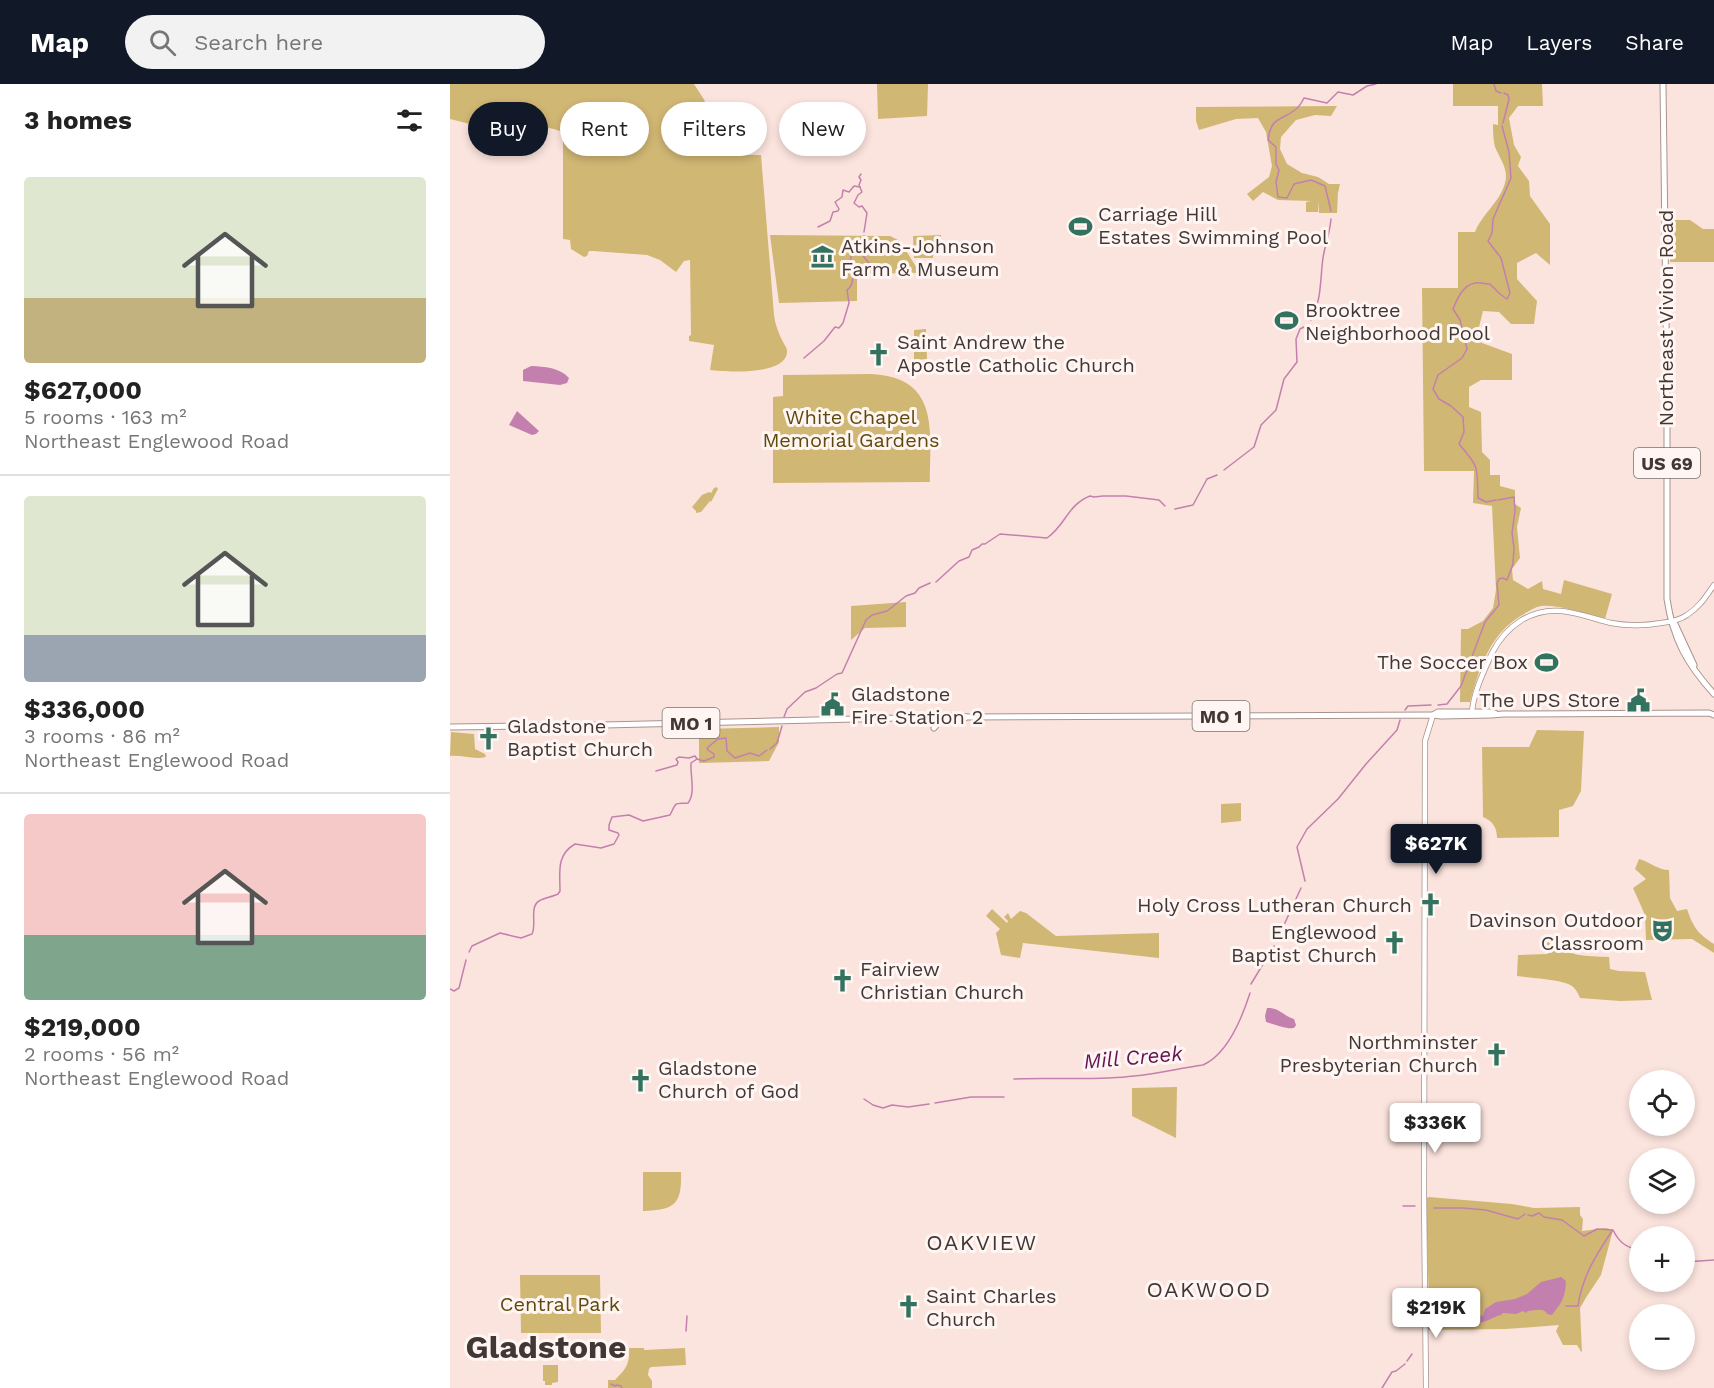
<!DOCTYPE html>
<html lang="en">
<head>
<meta charset="utf-8">
<style>
  body { margin:0; font-family:"Work Sans",sans-serif; background:#f2f2f2; color:#222; height:100vh; display:flex; flex-direction:column; font-size:22px; white-space:nowrap }
  * { box-sizing:border-box; margin:0 }
  p { font-size:20px; color:#767676 }
  .icon { flex:none; width:33px; height:33px; fill:none; stroke:currentColor; stroke-width:2; stroke-linecap:round; stroke-linejoin:round }
  .map { position:relative; flex:1; overflow:hidden }
  .sheet { display:flex; flex-direction:column; background:#fff; width:450px }
  .sheet>* { flex:none }
  .hud { position:absolute; left:18px; top:18px; width:570px; height:54px; display:flex; gap:12px }
  .controls { position:absolute; left:1179px; top:986px; display:grid; gap:12px }
  .controls a { display:grid; place-items:center; width:66px; height:66px; border-radius:50%; background:#fff; box-shadow:0 3px 9px #0003; font-size:30px }
  .price { position:absolute; translate:-50% -51px; padding:0 14px; border-radius:6px; background:#fff; color:#222; font-size:20px; line-height:39px; filter:drop-shadow(0 2px 3px #0008) }
  .price::after { content:''; position:absolute; left:50%; top:36px; width:18px; height:14px; margin-left:-9px; background:inherit; clip-path:polygon(0 0,100% 0,50% 100%) }
  .price.on { background:#111827; color:#fff }
  ul { padding:0; list-style:none }
  li { display:grid; align-content:center; gap:12px; height:318px; padding:0 24px }
  li+li { border-top:2px solid #e0e0e0 }
  li span { display:grid; place-items:center; height:186px; border-radius:6px; color:#555 }
  li>.icon { margin-inline-start:auto }
  span .icon { width:108px; height:108px; fill:#fffc; stroke-width:1 }
  li b { font-size:26px }
  h2 { display:flex; justify-content:space-between; align-items:center; height:72px; padding:0 24px; font-size:26px }
  .tag { padding:0 21px; border-radius:27px; background:#fff; box-shadow:0 3px 9px #0003; font-size:21px; line-height:54px }
  .tag.on { background:#111827; color:#fff }
  header { display:flex; align-items:center; gap:36px; box-sizing:border-box; height:84px; padding:0 30px; background:#111827; color:#fff }
  header strong { font-size:28px }
  nav { display:flex; gap:33px; margin-inline-start:auto; font-size:21px }
  .search { width:420px; height:54px; background:#f2f2f2; display:flex; align-items:center; gap:15px; box-sizing:border-box; padding:0 21px; border-radius:33px; color:#767676; font-size:22px }
  main { display:flex; flex:1; min-height:0 }
  .map>svg:first-child { display:block }
  .green { fill:#d1b774 }
  .water { fill:#c380ae }
  .lines { fill:none; stroke-linecap:round; stroke-linejoin:round }
  .stream { stroke:#c380ae; stroke-width:1.5 }
  .secondary-casing { stroke:#a9938e; stroke-width:6 }
  .primary-casing { stroke:#a9938e; stroke-width:7 }
  .secondary { stroke:#fff; stroke-width:4.5 }
  .primary { stroke:#fff; stroke-width:5 }
  .labels { text-anchor:middle; dominant-baseline:central; stroke-width:6; stroke-linejoin:round; paint-order:stroke }
  .shield { fill:#fff5f3; stroke:#7a716e; stroke-width:1.5 }
  .shield-label { font-size:18px; font-weight:bold; fill:#413835 }
  .poi-label { font-size:20px; fill:#413835; stroke:#fff5f3; text-anchor:start }
  .street-label { font-size:20px; fill:#413835; stroke:#fff5f3 }
  .park-label { font-size:20px; fill:#5e4a0c; stroke:#fff5f3 }
  .water-label { font-size:21px; font-style:italic; fill:#631352; stroke:#fff5f3 }
  .quarter-label { font-size:22px; letter-spacing:1.5px; fill:#413835; stroke:#fff5f3 }
  .town-label { font-size:32px; font-weight:bold; fill:#413835; stroke:#fff5f3 }
</style>
</head>
<body>
<header>
<strong>Map</strong>
<div class="search"><svg class="icon" aria-label="search" viewBox="0 0 24 24"><circle cx="10" cy="10" r="6"/><path d="M15 15l6 6"/></svg>Search here</div>
<nav><a>Map</a><a>Layers</a><a>Share</a></nav>
</header>
<main>
<section class="sheet">
<h2>3 homes<svg class="icon" aria-label="filters" viewBox="0 0 24 24"><path d="M4 7h16M4 17h16"/><circle cx="9" cy="7" r="2"/><circle cx="15" cy="17" r="2"/></svg></h2>
<ul>
<li><span style="background:linear-gradient(#dfe7d0 65%,#c2b280 0)"><svg class="icon" aria-label="home" viewBox="0 0 24 24"><path d="M3 11l9-7 9 7M6 9v11h12V9"/></svg></span><div><b>$627,000</b><p>5 rooms · 163 m²</p><p>Northeast Englewood Road</p></div></li>
<li><span style="background:linear-gradient(#dfe7d0 75%,#9aa5b1 0)"><svg class="icon" aria-label="home" viewBox="0 0 24 24"><path d="M3 11l9-7 9 7M6 9v11h12V9"/></svg></span><div><b>$336,000</b><p>3 rooms · 86 m²</p><p>Northeast Englewood Road</p></div></li>
<li><span style="background:linear-gradient(#f6c9c9 65%,#7fa58c 0)"><svg class="icon" aria-label="home" viewBox="0 0 24 24"><path d="M3 11l9-7 9 7M6 9v11h12V9"/></svg></span><div><b>$219,000</b><p>2 rooms · 56 m²</p><p>Northeast Englewood Road</p></div></li>
</ul>
</section>
<div class="map">
<svg width="1264" height="1304" viewBox="0 0 1264 1304">
  <rect width="100%" height="100%" fill="#fce4de"/>
  <!-- green -->
  <g class="green">
    <path d="M0,0H244L255,17L234,37V70L311,71L324,231C325,240 328,247 331,254C333,259 337,263 337,267C338,292 276,288 260,286L264,261L239,257V252L241,251L240,176L234,177L226,188L210,176L197,171L143,167H139L137,172L134,173L121,165L120,156L113,155V48C102,44 93,41 84,49L74,47V34L72,32L67,35V48L56,49L0,35Z"/>
    <path d="M427,0H478L477,32L428,35Z"/>
    <path d="M1003,0H1092L1093,22H1068L1059,34L1064,61L1071,73L1068,82L1079,97L1080,112L1100,140V181L1086,169L1067,179V195L1087,217L1084,240H1061L1049,228L1033,227L1028,247L1032,259L1062,270V296H1031L1019,303V323L1031,328L1032,368L1040,376V391H1050V402L1065,406V420L1071,424L1067,443L1070,474L1062,485L1063,496L1078,505L1092,497L1093,505L1111,510L1114,496L1162,510L1155,535C1136,530 1109,520 1091,522C1085,523 1079,527 1074,530C1040,549 1030,582 1020,618H1010L1011,545H1018L1033,537L1043,524L1046,506L1042,422L1023,419L1024,387H974L972,204H1008V148H1025C1032,130 1050,118 1055,99C1059,86 1050,75 1045,63C1043,56 1043,47 1043,40L1048,41V22H1003Z"/>
    <path d="M887,22L881,32L865,31L846,36L831,53L830,65L837,80L852,89L868,93L879,100H890L888,109L887,129H869L868,117V128H856V118L861,117L828,116L813,108L803,117L797,110L819,93L822,82L816,48L808,34L786,35L749,46L746,37V23Z"/>
    <path d="M1219,136H1240L1253,145H1264V178H1220Z"/>
    <path d="M320,151L440,152L450,157L470,189L407,190V217L329,219Z"/>
    <path d="M491,151C491,162 483,164 483,174H464L463,152Z"/>
    <path d="M476,245L477,275L464,276V246Z"/>
    <path d="M421,290C490,293 480,347 480,398L323,399V313L333,312V291Z"/>
    <path d="M267,403L268,405L261,418L260,417L251,428L246,429V427L242,423L252,411L259,408L261,409L264,404Z"/>
    <path d="M456,518V543L415,544L401,556V522Z"/>
    <path d="M329,643V658L319,677L249,679V645Z"/>
    <path d="M1087,646L1134,647L1131,707L1123,722L1109,726V753L1047,754C1047,744 1043,737 1033,733L1032,663H1079Z"/>
    <path d="M1,648L24,650L25,665L35,670L36,673C24,676 12,671 0,672Z"/>
    <path d="M791,719V737L771,739V720Z"/>
    <path d="M1189,775C1200,778 1208,786 1219,786L1220,814L1227,827L1237,825C1243,843 1248,850 1264,860V869L1242,855L1196,856L1195,831L1183,804L1196,795L1185,785Z"/>
    <path d="M542,825L557,839L558,837L554,833L558,829L561,835L570,827L576,829L606,852L709,849V874L573,859L570,874L551,871L546,849L550,845L536,832Z"/>
    <path d="M1101,857C1117,873 1137,872 1159,873L1160,885L1169,887L1195,888L1202,916L1170,917L1130,914C1128,909 1126,905 1122,902C1113,895 1079,894 1067,892L1068,871L1098,870L1097,859Z"/>
    <path d="M727,1003L726,1054L682,1032V1004Z"/>
    <path d="M193,1088H231C232,1120 225,1126 193,1127Z"/>
    <path d="M979,1113L1062,1120L1084,1124L1130,1123V1131L1133,1135L1132,1147L1156,1144L1163,1146L1151,1191L1137,1212L1130,1224L1132,1269L1127,1261H1113L1106,1247L1109,1241L1056,1245L977,1246L979,1223L976,1114Z"/>
    <path d="M70,1191H150L151,1249H71Z"/>
    <path d="M179,1264H194V1266L235,1264L236,1281L201,1283L199,1285L198,1291L202,1297V1304H158V1296H165C176,1285 180,1280 179,1264Z"/>
    <path d="M93,1281H108V1298L102,1299V1301H95V1297H93Z"/>
  </g>
  <!-- water -->
  <g class="water">
    <path d="M81,282C95,283 109,283 119,294L117,299L110,301L73,297V286Z"/>
    <path d="M67,327L89,347L86,350L82,351L59,341Z"/>
    <path d="M817,924C828,923 834,932 844,935L846,941C845,942 845,944 843,944C839,946 820,939 816,938L815,932Z"/>
    <path d="M1111,1193L1116,1197C1115,1215 1112,1218 1102,1231L1097,1230C1094,1223 1085,1227 1078,1227L1076,1229L1073,1227L1066,1230L1053,1229L1051,1231C1045,1232 1040,1236 1033,1238C1028,1239 1025,1237 1020,1240L1012,1238L1011,1235H1017L1025,1230L1033,1232L1035,1225L1046,1218L1065,1215L1077,1210L1091,1198Z"/>
  </g>
  <g class="lines">
    <!-- stream -->
    <g class="stream">
      <path d="M1044,0L1046,7L1051,9"/>
      <path d="M1053,39L1059,15L1058,11L1054,9"/>
      <path d="M411,90L409,93L411,96L409,101L412,108L408,111L404,119L409,123L412,122L417,129L414,148"/>
      <path d="M881,127L875,102L861,96L844,100L837,114L828,113L826,98L829,86L826,80V63L818,56C821,33 830,37 845,26C849,23 852,18 854,14L877,19L888,8L903,11L917,2L926,0"/>
      <path d="M368,143L380,137L383,128L388,127L389,125L385,118L392,113L393,106L399,108L404,102L410,103"/>
      <path d="M413,157C409,166 412,172 419,179"/>
      <path d="M861,236C872,216 870,195 873,174C875,160 880,149 881,135"/>
      <path d="M354,274L374,257L385,243L389,244L393,239L399,219L397,206C404,202 402,193 404,186L400,182L402,162L406,156H413L414,152"/>
      <path d="M774,386L804,363L811,341L826,326L834,295L847,278L846,255L850,245L858,241"/>
      <path d="M1046,416L1036,418L1028,414C1027,383 1030,384 1009,360L1014,348L1013,333L1001,322L989,315L983,305L988,291L1012,274L1017,265L1010,236L1003,225C1007,215 1013,201 1025,199C1029,198 1036,200 1040,200L1050,210L1057,215L1060,209L1051,174L1038,157L1042,149L1043,135L1061,94L1059,68L1052,42"/>
      <path d="M725,425L743,421L757,395L767,391"/>
      <path d="M486,498L509,477L519,473L522,466L529,463L532,460H535L550,450L597,454C616,441 617,421 640,412L644,413L653,412H676L709,416L715,422"/>
      <path d="M988,621L997,620L1011,602L1035,538L1049,521L1047,499L1049,495L1053,494L1057,496L1063,480L1064,464L1062,449L1065,427L1064,413L1048,416"/>
      <path d="M955,626L958,622L981,621"/>
      <path d="M334,633L337,625L355,608L366,604L387,590L392,589L416,536L422,531L437,527L456,512L465,509L469,504L480,499"/>
      <path d="M320,665L327,659L332,642"/>
      <path d="M206,687L227,681L228,678L226,675L229,673L239,674L245,672L247,675"/>
      <path d="M855,797L847,763L857,745L888,715L916,680L947,646L950,636"/>
      <path d="M827,856L851,804"/>
      <path d="M19,868L22,862L50,849L71,854L82,850C87,841 79,823 89,817C94,814 102,813 108,810L110,807C110,788 106,771 125,760L151,764L164,760L169,751L168,749L159,746V741L162,733L179,731L193,737L220,731C227,717 224,720 238,719C246,709 240,691 241,679L247,675L254,677L264,673V670L258,666L257,664L268,655L276,654L277,667L285,674L300,669L309,672L317,666"/>
      <path d="M801,900L824,862"/>
      <path d="M0,905L4,907L9,904L16,876"/>
      <path d="M564,995C604,993 644,997 684,992C707,990 730,984 753,981C778,970 792,934 800,909"/>
      <path d="M414,1015L423,1021L433,1024L442,1021L458,1023L479,1020"/>
      <path d="M485,1019L521,1013H554"/>
      <path d="M953,1122H965"/>
      <path d="M984,1124H1013L1036,1126L1068,1135L1075,1130"/>
      <path d="M1078,1131L1082,1132L1089,1129L1094,1133L1112,1136L1134,1152L1147,1145L1163,1146C1169,1158 1176,1164 1190,1166"/>
      <path d="M1234,1178L1264,1176"/>
      <path d="M1116,1222H1128C1132,1193 1146,1171 1162,1147"/>
      <path d="M987,1242L998,1239L999,1236H1005L1009,1233L1011,1235"/>
      <path d="M236,1247L237,1232"/>
      <path d="M957,1277L962,1270"/>
      <path d="M161,1300L165,1302L167,1301L171,1302L172,1304"/>
      <path d="M932,1304L942,1288L946,1287L955,1280"/>
    </g>
    <defs>
      <g id="secondary">
        <path d="M1022,629C1023,609 1034,587 1042,569C1056,542 1081,524 1112,527C1129,529 1145,535 1161,539C1178,542 1194,542 1211,539C1220,538 1230,536 1237,531C1250,523 1256,512 1264,501"/>
        <path d="M976,1304L974,1111L975,657L983,631"/>
      </g>
      <g id="primary">
        <path d="M1213,0L1217,311V515C1223,555 1237,580 1264,610"/>
        <path d="M1225,540L1244,581"/>
        <path d="M983,631L988,628H1042L1045,629"/>
        <path d="M452,635L458,637L510,635L515,634"/>
        <path d="M0,643L154,641L449,634C471,630 496,631 519,633L983,631L991,632L1042,631L1053,630L1259,629L1264,631"/>
        <path d="M484,644L489,638L494,636"/>
      </g>
    </defs>
    <!-- secondary casing -->
    <use href="#secondary" class="secondary-casing"/>
    <!-- primary casing -->
    <use href="#primary" class="primary-casing"/>
    <!-- secondary -->
    <use href="#secondary" class="secondary"/>
    <!-- primary -->
    <use href="#primary" class="primary"/>
  </g>
  <!-- icons -->
  <defs>
    <symbol id="stadium-bare" viewBox="-9 -9 18 18"><path d="M0-5a6.5 5 0 1 0 0 10a6.5 5 0 1 0 0-10ZM-3.5-1.8h7v3.6h-7Z" fill="#33725f" stroke="#fff5f3" stroke-width="2.5" paint-order="stroke"/></symbol>
    <symbol id="museum-bare" viewBox="-9 -9 18 18"><path d="M0-6L6-3V-2H-6V-3ZM-5-1h2V3h-2ZM-1-1h2V3h-2ZM3-1h2V3H3ZM-6 4H6V6H-6Z" fill="#33725f" stroke="#fff5f3" stroke-width="2.5" paint-order="stroke"/></symbol>
    <symbol id="church-bare" viewBox="-9 -9 18 18"><path d="M-1.2-6h2.4v3.5h3.3v2.4h-3.3V6h-2.4V-.1h-3.3v-2.4h3.3Z" fill="#33725f" stroke="#fff5f3" stroke-width="2.5" paint-order="stroke"/></symbol>
    <symbol id="civic-bare" viewBox="-9 -9 18 18"><path d="M-.6-6.5H3V-4.5H.6V-3L4-1V1h2V6H-6V1h2V-1L-.6-3ZM-1.2 2.5V6h2.4V2.5Z" fill="#33725f" stroke="#fff5f3" stroke-width="2.5" paint-order="stroke"/></symbol>
    <symbol id="theatre-bare" viewBox="-9 -9 18 18"><path d="M-5-5.5Q0-4 5-5.5V0Q5 5 0 6Q-5 5-5 0ZM-3.3-2.5H-1v1.5H-3.3ZM1-2.5H3.3v1.5H1ZM-2.8 1Q0 5.5 2.8 1Z" fill="#33725f" stroke="#fff5f3" stroke-width="2.5" paint-order="stroke"/></symbol>
  </defs>
  <g fill-rule="evenodd">
    <use href="#stadium-bare" x="614" y="126" width="33" height="33"/>
    <use href="#museum-bare" x="356" y="156" width="33" height="33"/>
    <use href="#stadium-bare" x="820" y="220" width="33" height="33"/>
    <use href="#church-bare" x="412" y="254" width="33" height="33"/>
    <use href="#stadium-bare" x="1080" y="562" width="33" height="33"/>
    <use href="#civic-bare" x="1172" y="600" width="33" height="33"/>
    <use href="#civic-bare" x="366" y="604" width="33" height="33"/>
    <use href="#church-bare" x="22" y="638" width="33" height="33"/>
    <use href="#church-bare" x="964" y="804" width="33" height="33"/>
    <use href="#theatre-bare" x="1196" y="830" width="33" height="33"/>
    <use href="#church-bare" x="928" y="842" width="33" height="33"/>
    <use href="#church-bare" x="376" y="880" width="33" height="33"/>
    <use href="#church-bare" x="1030" y="954" width="33" height="33"/>
    <use href="#church-bare" x="174" y="980" width="33" height="33"/>
    <use href="#church-bare" x="442" y="1206" width="33" height="33"/>
  </g>
  <g class="labels">
    <!-- shield labels -->
    <g class="shield">
      <rect x="1184" y="364" width="66" height="30" rx="4.5"/>
      <rect x="742.5" y="617" width="57" height="30" rx="4.5"/>
      <rect x="212.5" y="624" width="57" height="30" rx="4.5"/>
    </g>
    <g class="shield-label">
      <text x="1217" y="379">US 69</text>
      <text x="771" y="632">MO 1</text>
      <text x="241" y="639">MO 1</text>
    </g>
    <!-- poi labels -->
    <g class="poi-label">
      <text x="648" y="130">Carriage Hill<tspan x="648" dy="23">Estates Swimming Pool</tspan></text>
      <text x="391" y="162">Atkins-Johnson<tspan x="391" dy="23">Farm &amp; Museum</tspan></text>
      <text x="855" y="226">Brooktree<tspan x="855" dy="23">Neighborhood Pool</tspan></text>
      <text x="447" y="258">Saint Andrew the<tspan x="447" dy="23">Apostle Catholic Church</tspan></text>
      <text x="1078" y="578" text-anchor="end">The Soccer Box</text>
      <text x="401" y="610">Gladstone<tspan x="401" dy="23">Fire Station 2</tspan></text>
      <text x="1170" y="616" text-anchor="end">The UPS Store</text>
      <text x="57" y="642">Gladstone<tspan x="57" dy="23">Baptist Church</tspan></text>
      <text x="962" y="821" text-anchor="end">Holy Cross Lutheran Church</text>
      <text x="1194" y="836" text-anchor="end">Davinson Outdoor<tspan x="1194" dy="23">Classroom</tspan></text>
      <text x="927" y="848" text-anchor="end">Englewood<tspan x="927" dy="23">Baptist Church</tspan></text>
      <text x="410" y="885">Fairview<tspan x="410" dy="23">Christian Church</tspan></text>
      <text x="1028" y="958" text-anchor="end">Northminster<tspan x="1028" dy="23">Presbyterian Church</tspan></text>
      <text x="208" y="984">Gladstone<tspan x="208" dy="23">Church of God</tspan></text>
      <text x="476" y="1212">Saint Charles<tspan x="476" dy="23">Church</tspan></text>
    </g>
    <!-- street labels -->
    <g class="street-label">
      <text transform="translate(1216 234) rotate(-90)">Northeast Vivion Road</text>
    </g>
    <!-- park labels -->
    <g class="park-label">
      <text x="401" y="333">White Chapel<tspan x="401" dy="23">Memorial Gardens</tspan></text>
      <text x="110" y="1220">Central Park</text>
    </g>
    <!-- water labels -->
    <g class="water-label">
      <text transform="translate(683 973) rotate(-5)">Mill Creek</text>
    </g>
    <!-- quarter labels -->
    <g class="quarter-label">
      <text x="532" y="1158">OAKVIEW</text>
      <text x="759" y="1205">OAKWOOD</text>
    </g>
    <!-- town labels -->
    <g class="town-label">
      <text x="96" y="1263">Gladstone</text>
    </g>
  </g>
</svg>
<div class="controls">
<a><svg class="icon" aria-label="locate" viewBox="0 0 24 24"><circle cx="12" cy="12" r="6"/><path d="M12 2v4M12 18v4M2 12h4M18 12h4"/></svg></a>
<a><svg class="icon" aria-label="layers" viewBox="0 0 24 24"><path d="M12 4l9 5-9 5-9-5zM3 14l9 5 9-5"/></svg></a>
<a>+</a>
<a>−</a>
</div>
<b class="price on" style="left:986px;top:791px">$627K</b>
<b class="price" style="left:985px;top:1070px">$336K</b>
<b class="price" style="left:986px;top:1255px">$219K</b>
<div class="hud">
<a class="tag on">Buy</a>
<a class="tag">Rent</a>
<a class="tag">Filters</a>
<a class="tag">New</a>
</div>
</div>
</main>
</body>
</html>
